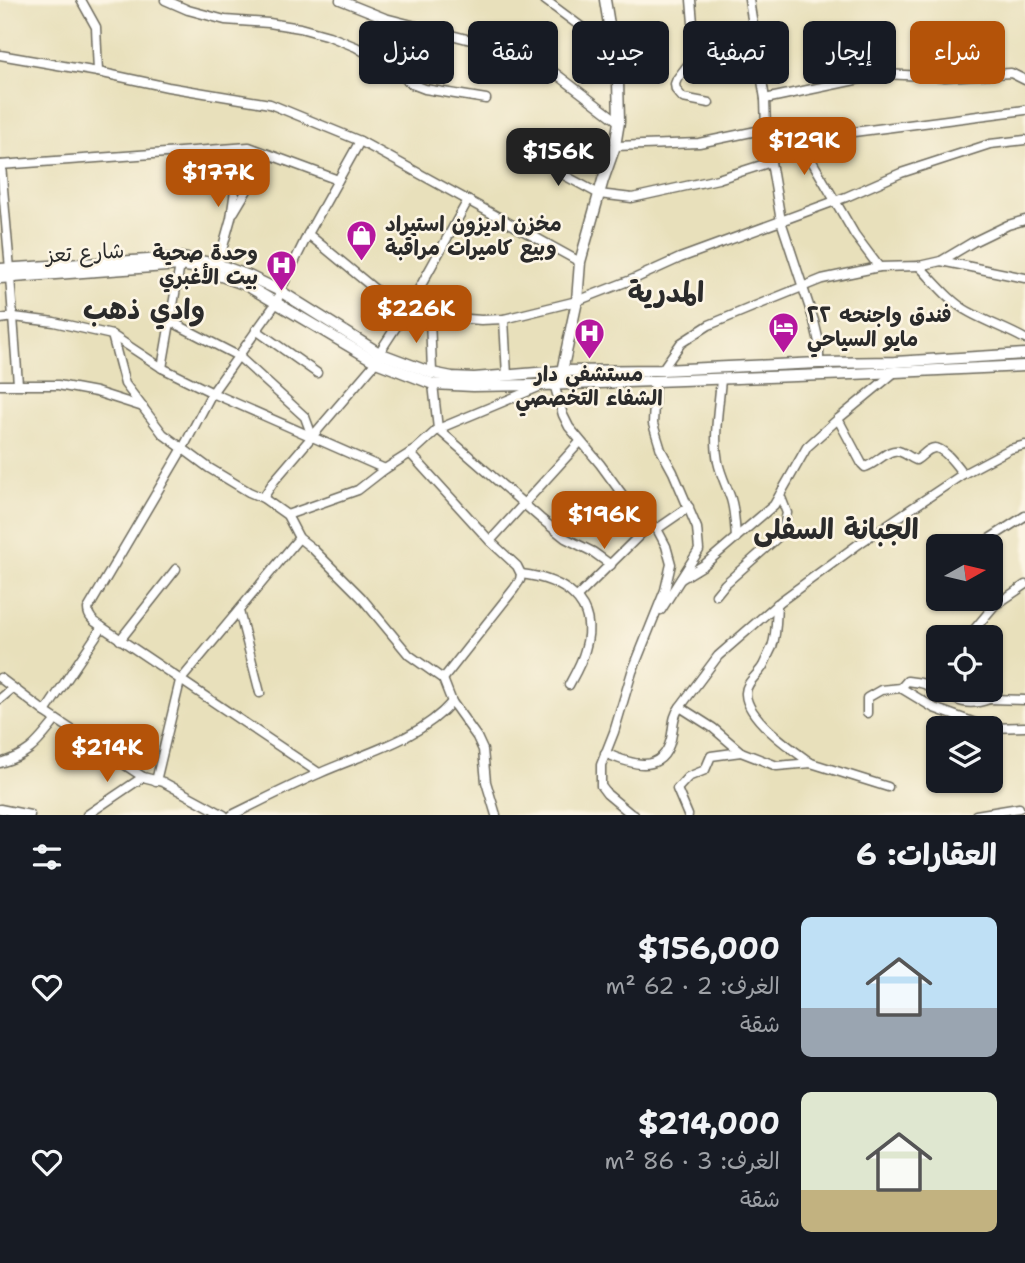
<!DOCTYPE html>
<html lang="ar">
<head>
<meta charset="utf-8">
<style>
  body { margin:0; font-family:"Shantell Sans","Playpen Sans Arabic",sans-serif; background:#242831; color:#f1f3f6; direction:rtl; height:100vh; display:flex; flex-direction:column; font-size:26px; white-space:nowrap }
  * { box-sizing:border-box; margin:0 }
  p { font-size:23px; color:#9ea1a6 }
  .icon { flex:none; width:38px; height:38px; fill:none; stroke:currentColor; stroke-width:2; stroke-linecap:round; stroke-linejoin:round }
  .map { position:relative; height:815px; overflow:hidden; direction:ltr }
  .details { display:flex; flex-direction:column; background:#171b24; flex:1 }
  .details>* { flex:none }
  .hud { position:absolute; left:21px; top:21px; width:984px; height:63px; direction:rtl; display:flex; gap:14px }
  .needle { width:46px; rotate:82deg }
  .buttons { position:absolute; left:926px; top:534px; display:grid; gap:14px }
  .buttons a { display:grid; place-items:center; width:77px; height:77px; border-radius:10px; background:#171b24; box-shadow:0 2px 5px #0004; font-size:35px }
  .price { position:absolute; translate:-50% -60px; padding:0 16px; border-radius:14px; background:#b45309; color:#fff; font-size:23px; line-height:46px; filter:drop-shadow(0 2px 4px #0008) }
  .price::after { content:''; position:absolute; left:50%; top:42px; width:21px; height:16px; margin-left:-10px; background:inherit; clip-path:polygon(0 0,100% 0,50% 100%) }
  .price.current { background:#222; color:#fff }
  ul { padding:0; list-style:none }
  li { display:flex; align-items:center; gap:21px; height:175px; padding:0 28px }
  li span { display:grid; place-items:center; flex:none; width:196px; height:140px; border-radius:10px; color:#555 }
  li>.icon { margin-inline-start:auto }
  span .icon { width:84px; height:84px; fill:#fffc; stroke-width:1 }
  li b { font-size:30px }
  h2 { display:flex; justify-content:space-between; align-items:center; height:84px; padding:0 28px; font-size:30px }
  .pill { padding:0 24px; border-radius:10px; background:#171b24; box-shadow:0 2px 5px #0004; font-size:24px; line-height:63px }
  .pill.current { background:#b45309; color:#fff }
  .map>svg:first-child { display:block }
  .lines { fill:none; stroke-linecap:round; stroke-linejoin:round }
  .minor-casing { stroke:#6d6a5d; stroke-width:11 }
  .major-casing { stroke:#6d6a5d; stroke-width:13 }
  .minor { stroke:#fff; stroke-width:8 }
  .major { stroke:#fff; stroke-width:10 }
  .labels { text-anchor:middle; dominant-baseline:central; stroke-width:5; stroke-linejoin:round; paint-order:stroke }
  .poi-label { font-size:21px; font-weight:bold; fill:#2b2b2b; stroke:#fcf5e5; text-anchor:start }
  .street-label { font-size:21px; fill:#2b2b2b; stroke:#fcf5e5 }
  .district-label { font-size:28px; font-weight:bold; fill:#2b2b2b; stroke:#fcf5e5 }
</style>
</head>
<body>
<div class="map">
<svg width="1025" height="815" viewBox="0 0 1025 815">
  <rect width="100%" height="100%" fill="#fcf5e5"/>
  <filter id="ink" filterUnits="userSpaceOnUse"><feTurbulence type="fractalNoise" baseFrequency=".0143" numOctaves="2"/><feDisplacementMap in="SourceGraphic" scale="14" xChannelSelector="R" yChannelSelector="G"/><feConvolveMatrix kernelMatrix="1 2 1 2 8 2 1 2 1" color-interpolation-filters="sRGB"/></filter>
  <filter id="wash" filterUnits="userSpaceOnUse"><feTurbulence type="fractalNoise" baseFrequency=".00686" numOctaves="4" result="noise"/><feDisplacementMap in="SourceGraphic" scale="28" xChannelSelector="R" yChannelSelector="G"/><feGaussianBlur stdDeviation="1.57" result="paint"/><feColorMatrix in="noise" values="0 0 0 0 0 0 0 0 0 0 0 0 0 0 0 0 0 1.4 0 .05"/><feComposite in="paint" operator="in"/></filter>
  <g filter="url(#wash)">
    <rect width="100%" height="100%" fill="#e8e0bb"/>
  </g>
  <g filter="url(#ink)">
    <g class="lines">
      <defs>
        <g id="minor">
          <path d="M81,0L96,27L98,72"/>
          <path d="M165,0L188,10L225,20L269,23L300,28L329,36L356,47L393,69L412,84L425,89L486,99"/>
          <path d="M340,0L385,18L533,56L619,122"/>
          <path d="M545,0L584,29L613,44"/>
          <path d="M691,0L695,46L693,58L677,79L675,84L676,90L683,98L709,103"/>
          <path d="M749,0L765,99L766,129L771,162L781,221L814,321L819,342V363"/>
          <path d="M0,55L98,72L168,87L270,104L360,141L580,262"/>
          <path d="M765,99L884,74L945,77L1011,73L1025,80"/>
          <path d="M799,139L855,235L879,267"/>
          <path d="M768,140L799,139L1025,110"/>
          <path d="M615,146L699,143L766,129"/>
          <path d="M538,150L548,157L560,173L599,194L632,198L718,179L771,162"/>
          <path d="M0,165L249,147L338,180"/>
          <path d="M1,165L10,269"/>
          <path d="M234,212L268,155"/>
          <path d="M308,234L383,296L409,307L430,316L481,320L504,319L577,301L636,278L680,258L846,197L901,173L990,144L1025,140"/>
          <path d="M941,261L1025,278"/>
          <path d="M919,266C934,281 950,302 969,312C987,322 1007,329 1025,339"/>
          <path d="M217,268L231,218L241,148"/>
          <path d="M10,277L18,384"/>
          <path d="M430,316L432,373"/>
          <path d="M0,319L14,317L54,322L112,335L162,368L217,395L385,469"/>
          <path d="M504,319L507,376"/>
          <path d="M170,321L238,356L305,417L312,436"/>
          <path d="M256,330L317,373"/>
          <path d="M112,335L125,384L163,434L209,468L249,492L263,498L287,515L299,538L313,549L361,597L409,655L443,679L452,702L477,737L483,750L486,782L496,815"/>
          <path d="M162,368L180,265"/>
          <path d="M662,370L681,343L709,325L755,306L822,279L879,267L919,266L941,261L973,242L1008,225L1025,220"/>
          <path d="M721,379C719,406 713,436 718,462C721,476 727,487 731,499C735,512 735,525 736,538"/>
          <path d="M655,381L653,424L661,450L673,472L697,528L699,550L661,610"/>
          <path d="M433,384L438,429L540,518L565,538L593,552L611,565"/>
          <path d="M554,384L563,415L569,427L600,464L630,505L657,529L666,546L671,564L665,590L632,672L614,732L601,765V786L607,794L631,814L634,815"/>
          <path d="M0,385H58L96,392L143,407"/>
          <path d="M838,419L862,464L865,467C877,464 889,446 901,452C907,454 910,458 916,460C922,457 925,451 931,449C941,443 957,466 963,474"/>
          <path d="M410,453L490,541L517,566L521,574L520,580L514,589L443,679"/>
          <path d="M263,498L274,481L376,362L379,353L409,307L467,202"/>
          <path d="M287,515L358,490L385,469L415,450L438,429L541,386"/>
          <path d="M657,529L689,507"/>
          <path d="M490,541L580,442"/>
          <path d="M978,546L1025,516"/>
          <path d="M521,574C562,579 600,601 585,650C582,662 575,674 569,685"/>
          <path d="M681,579L704,565L774,505L807,447L838,419L895,372"/>
          <path d="M716,595L725,584L777,538L784,526L787,513L780,495"/>
          <path d="M577,597L651,524"/>
          <path d="M777,604C776,618 777,633 772,647C769,653 766,660 763,666C758,675 745,683 746,694C747,719 793,750 811,763"/>
          <path d="M239,611L260,693"/>
          <path d="M968,637L994,606L1025,585"/>
          <path d="M120,640L176,569"/>
          <path d="M0,678L45,712L143,777L163,782L224,815"/>
          <path d="M901,688L907,681C913,682 919,682 924,684C949,694 960,710 989,699"/>
          <path d="M966,690L989,699L1025,700"/>
          <path d="M0,699L13,688"/>
          <path d="M680,707L713,728L741,752L777,766L811,763L888,787"/>
          <path d="M45,712L102,627"/>
          <path d="M867,713V698L881,690L901,688L934,708L989,728"/>
          <path d="M990,728L1025,727"/>
          <path d="M605,753C630,764 662,776 671,739C674,727 672,717 680,707L718,656L781,601L860,543L963,474L1010,449L1025,445"/>
          <path d="M0,763C31,754 37,743 56,720"/>
          <path d="M319,773L102,627C95,622 88,618 88,609L183,448L212,393L277,302L280,291L308,234L360,141"/>
          <path d="M156,781L180,681L299,538"/>
          <path d="M0,809L30,815"/>
          <path d="M87,815L143,777"/>
          <path d="M232,815C261,801 290,786 320,773C365,753 419,740 452,702"/>
          <path d="M688,815L677,789L688,777L705,770L711,756L741,752"/>
          <path d="M976,815L1019,808"/>
        </g>
        <g id="major">
          <path d="M0,269L181,258L217,264L249,276L280,291L379,353L432,373L452,377L474,378L561,371L662,370L819,363L895,362L1025,354"/>
          <path d="M0,278L180,265L199,268L246,285L376,362L433,384L473,386L543,385L852,374L1025,366"/>
          <path d="M561,376L577,301L580,262L603,180L615,146L619,122L618,80L605,0"/>
        </g>
      </defs>
      <!-- minor casing -->
      <use href="#minor" class="minor-casing"/>
      <!-- major casing -->
      <use href="#major" class="major-casing"/>
      <!-- minor -->
      <use href="#minor" class="minor"/>
      <!-- major -->
      <use href="#major" class="major"/>
    </g>
  </g>
  <!-- icons -->
  <defs>
    <symbol id="shop-pin" viewBox="-11 -11 22 30"><path d="M0 17L-7.5 6A9.5 9.5 0 1 1 7.5 6Z" fill="#b5179e" stroke="#fcf5e5"/><path d="M-5-2.5h2.3a2.7 3.5 0 0 1 5.4 0H5L5.5 6h-11ZM-1.5-2.5h3a1.5 2.3 0 0 0-3 0Z" fill="#fff"/></symbol>
    <symbol id="hospital-pin" viewBox="-11 -11 22 30"><path d="M0 17L-7.5 6A9.5 9.5 0 1 1 7.5 6Z" fill="#b5179e" stroke="#fcf5e5"/><path d="M-5-5h3v3.5h4V-5h3V5h-3V1.5h-4V5h-3Z" fill="#fff"/></symbol>
    <symbol id="hotel-pin" viewBox="-11 -11 22 30"><path d="M0 17L-7.5 6A9.5 9.5 0 1 1 7.5 6Z" fill="#b5179e" stroke="#fcf5e5"/><path d="M-6-4.5h1.5V1H6V5H4.5V3h-9V5H-6ZM-4 0a1.8 1.8 0 1 1 3.6 0ZM.5 0V-2.5h3Q6-2.5 6 0Z" fill="#fff"/></symbol>
  </defs>
  <g fill-rule="evenodd">
    <use href="#shop-pin" x="344" y="218" width="35" height="47"/>
    <use href="#hospital-pin" x="264" y="248" width="35" height="47"/>
    <use href="#hotel-pin" x="766" y="310" width="35" height="47"/>
    <use href="#hospital-pin" x="572" y="316" width="35" height="47"/>
  </g>
  <g class="labels">
    <!-- poi labels -->
    <g class="poi-label">
      <text x="385" y="224">مخزن اديزون استيراد<tspan x="385" dy="24">وبيع كاميرات مراقبة</tspan></text>
      <text x="258" y="253" text-anchor="end">وحدة صحية<tspan x="258" dy="24">بيت الأغبري</tspan></text>
      <text x="807" y="315">فندق واجنحه ٢٢<tspan x="807" dy="24">مايو السياحي</tspan></text>
      <text x="589" y="374" text-anchor="middle">مستشفى دار<tspan x="589" dy="24">الشفاء التخصصي</tspan></text>
    </g>
    <!-- street labels -->
    <g class="street-label">
      <text transform="translate(85 253) rotate(-4)">شارع تعز</text>
    </g>
    <!-- district labels -->
    <g class="district-label">
      <text x="666" y="292">المدرية</text>
      <text x="144" y="309">وادي ذهب</text>
      <text x="836" y="529">الجبانة السفلى</text>
    </g>
  </g>
</svg>
<div class="buttons">
<a><svg class="needle" viewBox="-14 -14 28 28"><path d="M0-13l5 13h-10z" fill="#e53935"/><path d="M0 13l5-13h-10z" fill="#9ea1a6"/></svg></a>
<a><svg class="icon" aria-label="locate" viewBox="0 0 24 24"><circle cx="12" cy="12" r="6"/><path d="M12 2v4M12 18v4M2 12h4M18 12h4"/></svg></a>
<a><svg class="icon" aria-label="layers" viewBox="0 0 24 24"><path d="M12 4l9 5-9 5-9-5zM3 14l9 5 9-5"/></svg></a>
</div>
<b class="price" style="left:804px;top:177px">$129K</b>
<b class="price current" style="left:558px;top:188px">$156K</b>
<b class="price" style="left:218px;top:209px">$177K</b>
<b class="price" style="left:416px;top:345px">$226K</b>
<b class="price" style="left:604px;top:551px">$196K</b>
<b class="price" style="left:107px;top:784px">$214K</b>
<div class="hud">
<a class="pill current">شراء</a>
<a class="pill">إيجار</a>
<a class="pill">تصفية</a>
<a class="pill">جديد</a>
<a class="pill">شقة</a>
<a class="pill">منزل</a>
</div>
</div>
<section class="details">
<h2>العقارات: 6<svg class="icon" aria-label="filters" viewBox="0 0 24 24"><path d="M4 7h16M4 17h16"/><circle cx="9" cy="7" r="2"/><circle cx="15" cy="17" r="2"/></svg></h2>
<ul>
<li><span style="background:linear-gradient(#bfe0f5 65%,#9aa5b1 0)"><svg class="icon" aria-label="home" viewBox="0 0 24 24"><path d="M3 11l9-7 9 7M6 9v11h12V9"/></svg></span><div><b>$156,000</b><p>الغرف: 2 · 62 m²</p><p>شقة</p></div><svg class="icon" aria-label="heart" viewBox="0 0 24 24"><path d="M12 20l-8-8c-3-5 5-10 8-4 3-6 11-1 8 4z"/></svg></li>
<li><span style="background:linear-gradient(#dfe7d0 70%,#c2b280 0)"><svg class="icon" aria-label="home" viewBox="0 0 24 24"><path d="M3 11l9-7 9 7M6 9v11h12V9"/></svg></span><div><b>$214,000</b><p>الغرف: 3 · 86 m²</p><p>شقة</p></div><svg class="icon" aria-label="heart" viewBox="0 0 24 24"><path d="M12 20l-8-8c-3-5 5-10 8-4 3-6 11-1 8 4z"/></svg></li>
</ul>
</section>
</body>
</html>
